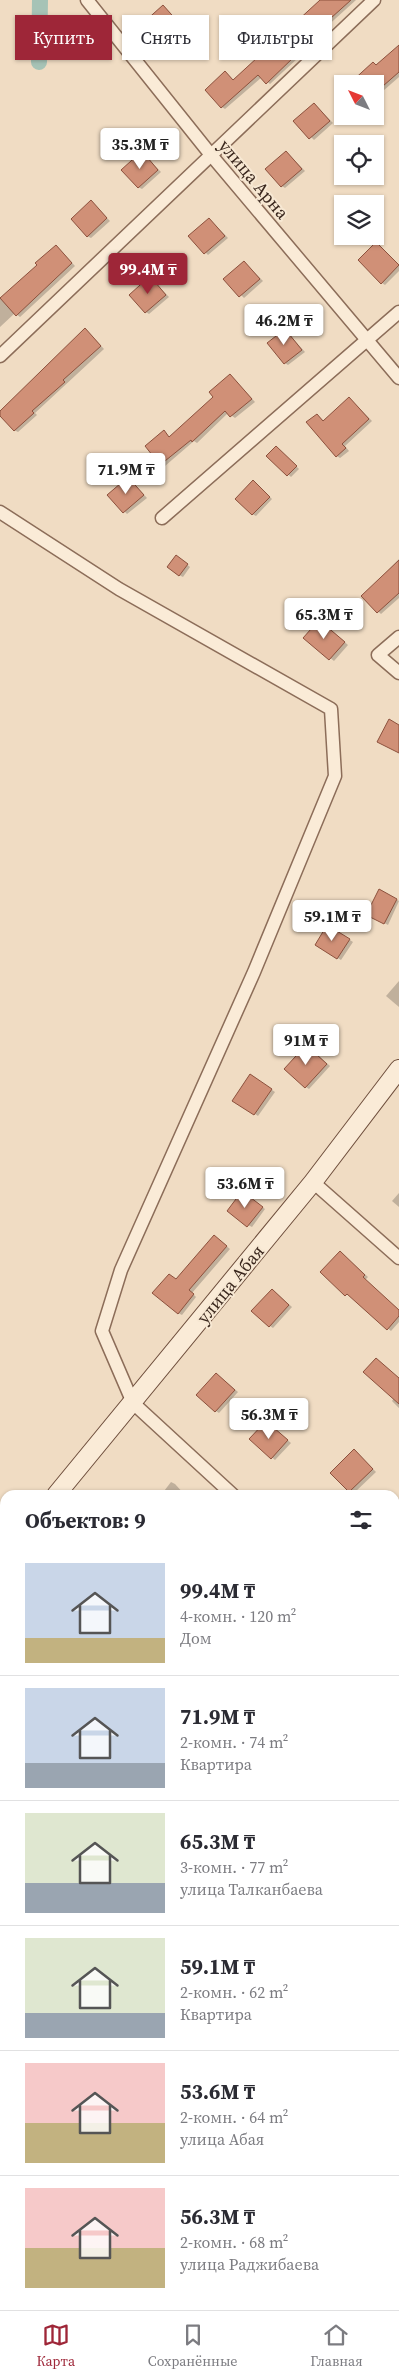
<!DOCTYPE html>
<html lang="ru">
<head>
<meta charset="utf-8">
<style>
  body { margin:0; font-family:"Source Serif 4",serif; background:#f7f7f7; color:#2b2b33; height:100vh; display:flex; flex-direction:column; font-size:19px; white-space:nowrap }
  * { box-sizing:border-box; margin:0 }
  p { font-size:16px; color:#7c7c81 }
  .icon { flex:none; width:28px; height:28px; fill:none; stroke:currentColor; stroke-width:2; stroke-linecap:round; stroke-linejoin:round }
  .map { position:relative; flex:1; overflow:hidden }
  .panel { position:absolute; left:0px; top:1490px; width:400px; height:820px; display:flex; flex-direction:column; background:#fff; border-radius:15px 15px 0 0; box-shadow:0 1px 4px #0004 }
  .panel>* { flex:none }
  .top-card { position:absolute; left:15px; top:15px; width:370px; height:45px; display:flex; gap:10px }
  .needle { width:32px; rotate:312deg }
  .buttons { position:absolute; left:334px; top:75px; display:grid; gap:10px }
  .buttons a { display:grid; place-items:center; width:50px; height:50px; border-radius:0px; background:#fff; box-shadow:0 1px 4px #0004; font-size:25px }
  .price { position:absolute; translate:-50% -42px; padding:0 11px; border-radius:5px; background:#fff; color:#222; font-size:16px; line-height:32px; filter:drop-shadow(0 1px 2px #0008) }
  .price::after { content:''; position:absolute; left:50%; top:30px; width:15px; height:11px; margin-left:-8px; background:inherit; clip-path:polygon(0 0,100% 0,50% 100%) }
  .price.selected { background:#9e2638; color:#fff }
  ul { padding:0; list-style:none }
  li { display:flex; align-items:center; gap:15px; height:125px; padding:0 25px }
  li+li { border-top:1px solid #e1e1e2 }
  li span { display:grid; place-items:center; flex:none; width:140px; height:100px; border-radius:0px; color:#555 }
  li>.icon { margin-inline-start:auto }
  span .icon { width:60px; height:60px; fill:#fffc; stroke-width:1 }
  li b { font-size:21px }
  h2 { display:flex; justify-content:space-between; align-items:center; height:60px; padding:0 25px; font-size:21px }
  .pill { padding:0 18px; border-radius:0px; background:#fff; box-shadow:0 1px 4px #0004; font-size:18px; line-height:45px }
  .pill.selected { background:#9e2638; color:#fff }
  .dock { display:flex; justify-content:space-around; align-items:center; height:70px; border-top:1px solid #e1e1e2; background:#fff; font-size:14px; color:#7c7c81 }
  .dock a { display:grid; justify-items:center; gap:2px }
  .dock .selected { color:#9e2638 }
  .map>svg:first-child { display:block }
  .shadow { fill:#0003 }
  .lines { fill:none; stroke-linecap:round; stroke-linejoin:round }
  .canal { stroke:#a6c3b6; stroke-width:16 }
  .building { fill:#d09077; stroke:#8c513d }
  .lane-casing { stroke:#8c6d59; stroke-width:9 }
  .street-casing { stroke:#8c6d59; stroke-width:15 }
  .secondary-casing { stroke:#6e4e3c; stroke-width:20 }
  .lane { stroke:#faebd7; stroke-width:6 }
  .street { stroke:#faebd7; stroke-width:12 }
  .secondary { stroke:#faebd7; stroke-width:18 }
  .labels { text-anchor:middle; dominant-baseline:central; stroke-width:4; stroke-linejoin:round; paint-order:stroke }
  .street-label { font-size:18px; fill:#3b281e; stroke:#f7e8d3 }
</style>
</head>
<body>
<div class="map">
<svg width="399" height="2310" viewBox="0 0 399 2310">
  <rect width="100%" height="100%" fill="#f0dcc3"/>
  <!-- shadow -->
  <g class="shadow">
    <path d="M322,0H356L324,29L326,32L270,84L262,77L225,109L222,107L226,73L234,81Z"/>
    <path d="M163,6L182,25L163,42L160,40Z"/>
    <path d="M399,46V77L375,98L377,66Z"/>
    <path d="M314,104L333,123L314,140L295,121Z"/>
    <path d="M286,152L305,171L285,188L282,186Z"/>
    <path d="M142,153L161,172L142,189L138,187Z"/>
    <path d="M91,202L110,221L91,238L87,236Z"/>
    <path d="M209,219L228,238L208,255L190,236Z"/>
    <path d="M56,246L75,266L20,317L15,313L0,327V299L39,265Z"/>
    <path d="M379,246L399,265V271L385,285L382,283Z"/>
    <path d="M244,262L263,281L244,298L225,279Z"/>
    <path d="M150,278L169,297L149,314L146,312Z"/>
    <path d="M85,329L104,349L35,413L37,415L18,432L14,430L0,413Z"/>
    <path d="M285,330L305,352L288,365L285,363Z"/>
    <path d="M231,376L255,402L235,418L228,413L197,443L194,441L165,466L161,464L164,432L170,438L214,397Z"/>
    <path d="M349,398L372,421L345,446L349,451L340,458L337,456L317,415L324,421Z"/>
    <path d="M279,449L299,469L291,477L268,456Z"/>
    <path d="M128,478L147,498L127,514L109,495Z"/>
    <path d="M256,484L272,499L256,516L252,514Z"/>
    <path d="M180,559L190,567L183,577L179,575Z"/>
    <path d="M399,559V598L381,614L363,597Z"/>
    <path d="M323,623L348,645L334,661L305,638Z"/>
    <path d="M380,891L399,901L388,925L368,914Z"/>
    <path d="M328,926L353,942L341,960L317,945Z"/>
    <path d="M399,981V1007L386,996Z"/>
    <path d="M310,1048L330,1066L309,1089L306,1087Z"/>
    <path d="M251,1076L275,1092L258,1116L234,1100Z"/>
    <path d="M399,1193V1207L392,1201Z"/>
    <path d="M246,1195L265,1209L252,1227L248,1225Z"/>
    <path d="M218,1239L230,1249L192,1293L196,1297L182,1315L178,1313L176,1281Z"/>
    <path d="M340,1252L368,1277L365,1280L399,1310V1322L391,1331L350,1295H346Z"/>
    <path d="M275,1292L292,1307L273,1328L270,1326Z"/>
    <path d="M377,1359L399,1379V1408L392,1401L394,1398Z"/>
    <path d="M219,1376L238,1392L219,1413L216,1411Z"/>
    <path d="M266,1422L291,1443L275,1460L251,1439Z"/>
    <path d="M357,1453L376,1472L354,1493L332,1473Z"/>
    <path d="M171,1482L175,1484L185,1495H161Z"/>
    <path d="M388,1490L391,1492L395,1495H383Z"/>
    <path d="M395,1495L399,1499V1529L395,1526Z"/>
    <path d="M399,1560V1577L395,1573V1564Z"/>
    <path d="M5,1654V1674L0,1679V1660Z"/>
    <path d="M395,1709L399,1714V1728L395,1731Z"/>
    <path d="M0,1783L5,1786V1794L0,1792Z"/>
    <path d="M0,1794L5,1797V2188L0,2185Z"/>
    <path d="M399,1919V2005L395,2013V1924Z"/>
    <path d="M395,2057L399,2060V2310H220L214,2305H395Z"/>
    <path d="M123,2305H136L132,2310Z"/>
  </g>
  <g class="lines">
    <!-- canal -->
    <path class="canal" d="M39,62L40,0"/>
  </g>
  <!-- building -->
  <g class="building">
    <path d="M320,0H351L321,27L323,29L266,84L258,75L221,108L205,90L225,71L233,80Z"/>
    <path d="M163,5L179,23L159,41L143,23Z"/>
    <path d="M399,45V72L375,93V84H349L373,62L376,65Z"/>
    <path d="M314,103L330,121L309,139L293,121Z"/>
    <path d="M142,151L158,170L138,188L121,170Z"/>
    <path d="M286,151L302,169L281,187L265,169Z"/>
    <path d="M91,200L107,218L87,237L71,219Z"/>
    <path d="M209,218L225,236L204,254L188,236Z"/>
    <path d="M376,242L399,265L381,284L358,260Z"/>
    <path d="M56,245L72,263L16,316L0,298L37,265L35,263Z"/>
    <path d="M244,261L260,279L239,297L223,279Z"/>
    <path d="M150,276L166,295L145,313L129,295Z"/>
    <path d="M85,328L101,346L63,380L65,382L32,411L34,413L14,431L0,416V411Z"/>
    <path d="M285,329L302,350L284,364L267,343Z"/>
    <path d="M230,374L252,399L230,417L225,411L192,442L191,440L160,465L145,446L164,430L169,437L213,397L209,392Z"/>
    <path d="M349,397L369,419L342,444L346,448L336,457L306,422L317,414L323,421Z"/>
    <path d="M276,446L297,466L287,476L266,456Z"/>
    <path d="M128,477L144,495L123,513L107,495Z"/>
    <path d="M253,480L270,497L252,515L235,499Z"/>
    <path d="M176,555L188,564L179,576L167,567Z"/>
    <path d="M399,560V593L377,613L361,596Z"/>
    <path d="M319,620L345,642L329,660L303,638Z"/>
    <path d="M389,719L399,725V753L377,742Z"/>
    <path d="M379,889L397,899L384,924L366,915Z"/>
    <path d="M327,925L350,939L337,959L315,945Z"/>
    <path d="M306,1045L327,1064L305,1088L284,1069Z"/>
    <path d="M250,1074L272,1089L254,1115L232,1101Z"/>
    <path d="M242,1191L263,1207L247,1227L227,1211Z"/>
    <path d="M214,1235L227,1246L189,1290L194,1294L178,1314L152,1293L169,1274L176,1279Z"/>
    <path d="M340,1251L365,1275L363,1277L399,1310V1316L387,1330L347,1294L345,1296L320,1272Z"/>
    <path d="M272,1289L289,1305L269,1327L251,1311Z"/>
    <path d="M376,1358L399,1378V1404L363,1372Z"/>
    <path d="M216,1373L235,1390L215,1412L196,1395Z"/>
    <path d="M266,1421L288,1440L271,1459L249,1439Z"/>
    <path d="M354,1449L373,1469L349,1492L330,1473Z"/>
  </g>
  <g class="lines">
    <defs>
      <g id="lane">
        <path d="M0,1806L5,1800"/>
        <path d="M0,1884L5,1888"/>
        <path d="M395,2099L399,2102"/>
      </g>
      <g id="street">
        <path d="M87,0L211,155L399,378"/>
        <path d="M0,356L374,0"/>
        <path d="M0,512L119,589L331,709L335,776L254,972L121,1270L102,1331L133,1403L233,1495"/>
        <path d="M162,518L399,312"/>
        <path d="M399,637L378,655L399,673"/>
        <path d="M313,1182L399,1258"/>
        <path d="M395,1643L399,1647"/>
        <path d="M395,1860L399,1864"/>
        <path d="M20,2310L24,2305"/>
      </g>
      <g id="secondary">
        <path d="M56,1495L313,1182L399,1069"/>
        <path d="M0,1561L5,1556"/>
      </g>
    </defs>
    <!-- lane casing -->
    <use href="#lane" class="lane-casing"/>
    <!-- street casing -->
    <use href="#street" class="street-casing"/>
    <!-- secondary casing -->
    <use href="#secondary" class="secondary-casing"/>
    <!-- lane -->
    <use href="#lane" class="lane"/>
    <!-- street -->
    <use href="#street" class="street"/>
    <!-- secondary -->
    <use href="#secondary" class="secondary"/>
  </g>
  <g class="labels">
    <!-- street labels -->
    <g class="street-label">
      <text transform="translate(254 179) rotate(50)">улица Арна</text>
      <text transform="translate(230 1284) rotate(-51)">улица Абая</text>
    </g>
  </g>
</svg>
<div class="buttons">
<a><svg class="needle" viewBox="-14 -14 28 28"><path d="M0-13l5 13h-10z" fill="#e53935"/><path d="M0 13l5-13h-10z" fill="#7c7c81"/></svg></a>
<a><svg class="icon" aria-label="locate" viewBox="0 0 24 24"><circle cx="12" cy="12" r="6"/><path d="M12 2v4M12 18v4M2 12h4M18 12h4"/></svg></a>
<a><svg class="icon" aria-label="layers" viewBox="0 0 24 24"><path d="M12 4l9 5-9 5-9-5zM3 14l9 5 9-5"/></svg></a>
</div>
<b class="price" style="left:140px;top:170px">35.3M ₸</b>
<b class="price selected" style="left:148px;top:295px">99.4M ₸</b>
<b class="price" style="left:284px;top:346px">46.2M ₸</b>
<b class="price" style="left:126px;top:495px">71.9M ₸</b>
<b class="price" style="left:324px;top:640px">65.3M ₸</b>
<b class="price" style="left:332px;top:942px">59.1M ₸</b>
<b class="price" style="left:306px;top:1066px">91M ₸</b>
<b class="price" style="left:245px;top:1209px">53.6M ₸</b>
<b class="price" style="left:269px;top:1440px">56.3M ₸</b>
<div class="top-card">
<a class="pill selected">Купить</a>
<a class="pill">Снять</a>
<a class="pill">Фильтры</a>
</div>
<section class="panel">
<h2>Объектов: 9<svg class="icon" aria-label="filters" viewBox="0 0 24 24"><path d="M4 7h16M4 17h16"/><circle cx="9" cy="7" r="2"/><circle cx="15" cy="17" r="2"/></svg></h2>
<ul>
<li><span style="background:linear-gradient(#c9d6e8 75%,#c2b280 0)"><svg class="icon" aria-label="home" viewBox="0 0 24 24"><path d="M3 11l9-7 9 7M6 9v11h12V9"/></svg></span><div><b>99.4M ₸</b><p>4-комн. · 120 m²</p><p>Дом</p></div></li>
<li><span style="background:linear-gradient(#c9d6e8 75%,#9aa5b1 0)"><svg class="icon" aria-label="home" viewBox="0 0 24 24"><path d="M3 11l9-7 9 7M6 9v11h12V9"/></svg></span><div><b>71.9M ₸</b><p>2-комн. · 74 m²</p><p>Квартира</p></div></li>
<li><span style="background:linear-gradient(#dfe7d0 70%,#9aa5b1 0)"><svg class="icon" aria-label="home" viewBox="0 0 24 24"><path d="M3 11l9-7 9 7M6 9v11h12V9"/></svg></span><div><b>65.3M ₸</b><p>3-комн. · 77 m²</p><p>улица Талканбаева</p></div></li>
<li><span style="background:linear-gradient(#dfe7d0 75%,#9aa5b1 0)"><svg class="icon" aria-label="home" viewBox="0 0 24 24"><path d="M3 11l9-7 9 7M6 9v11h12V9"/></svg></span><div><b>59.1M ₸</b><p>2-комн. · 62 m²</p><p>Квартира</p></div></li>
<li><span style="background:linear-gradient(#f6c9c9 60%,#c2b280 0)"><svg class="icon" aria-label="home" viewBox="0 0 24 24"><path d="M3 11l9-7 9 7M6 9v11h12V9"/></svg></span><div><b>53.6M ₸</b><p>2-комн. · 64 m²</p><p>улица Абая</p></div></li>
<li><span style="background:linear-gradient(#f6c9c9 60%,#c2b280 0)"><svg class="icon" aria-label="home" viewBox="0 0 24 24"><path d="M3 11l9-7 9 7M6 9v11h12V9"/></svg></span><div><b>56.3M ₸</b><p>2-комн. · 68 m²</p><p>улица Раджибаева</p></div></li>
</ul>
</section>
</div>
<nav class="dock">
<a class="selected"><svg class="icon" aria-label="map" viewBox="0 0 24 24"><path d="M3 6l6-2 6 2 6-2v14l-6 2-6-2-6 2zM9 4v14M15 6v14"/></svg>Карта</a>
<a><svg class="icon" aria-label="saved" viewBox="0 0 24 24"><path d="M7 4h10v16l-5-4-5 4z"/></svg>Сохранённые</a>
<a><svg class="icon" aria-label="home" viewBox="0 0 24 24"><path d="M3 11l9-7 9 7M6 9v11h12V9"/></svg>Главная</a>
</nav>
</body>
</html>
